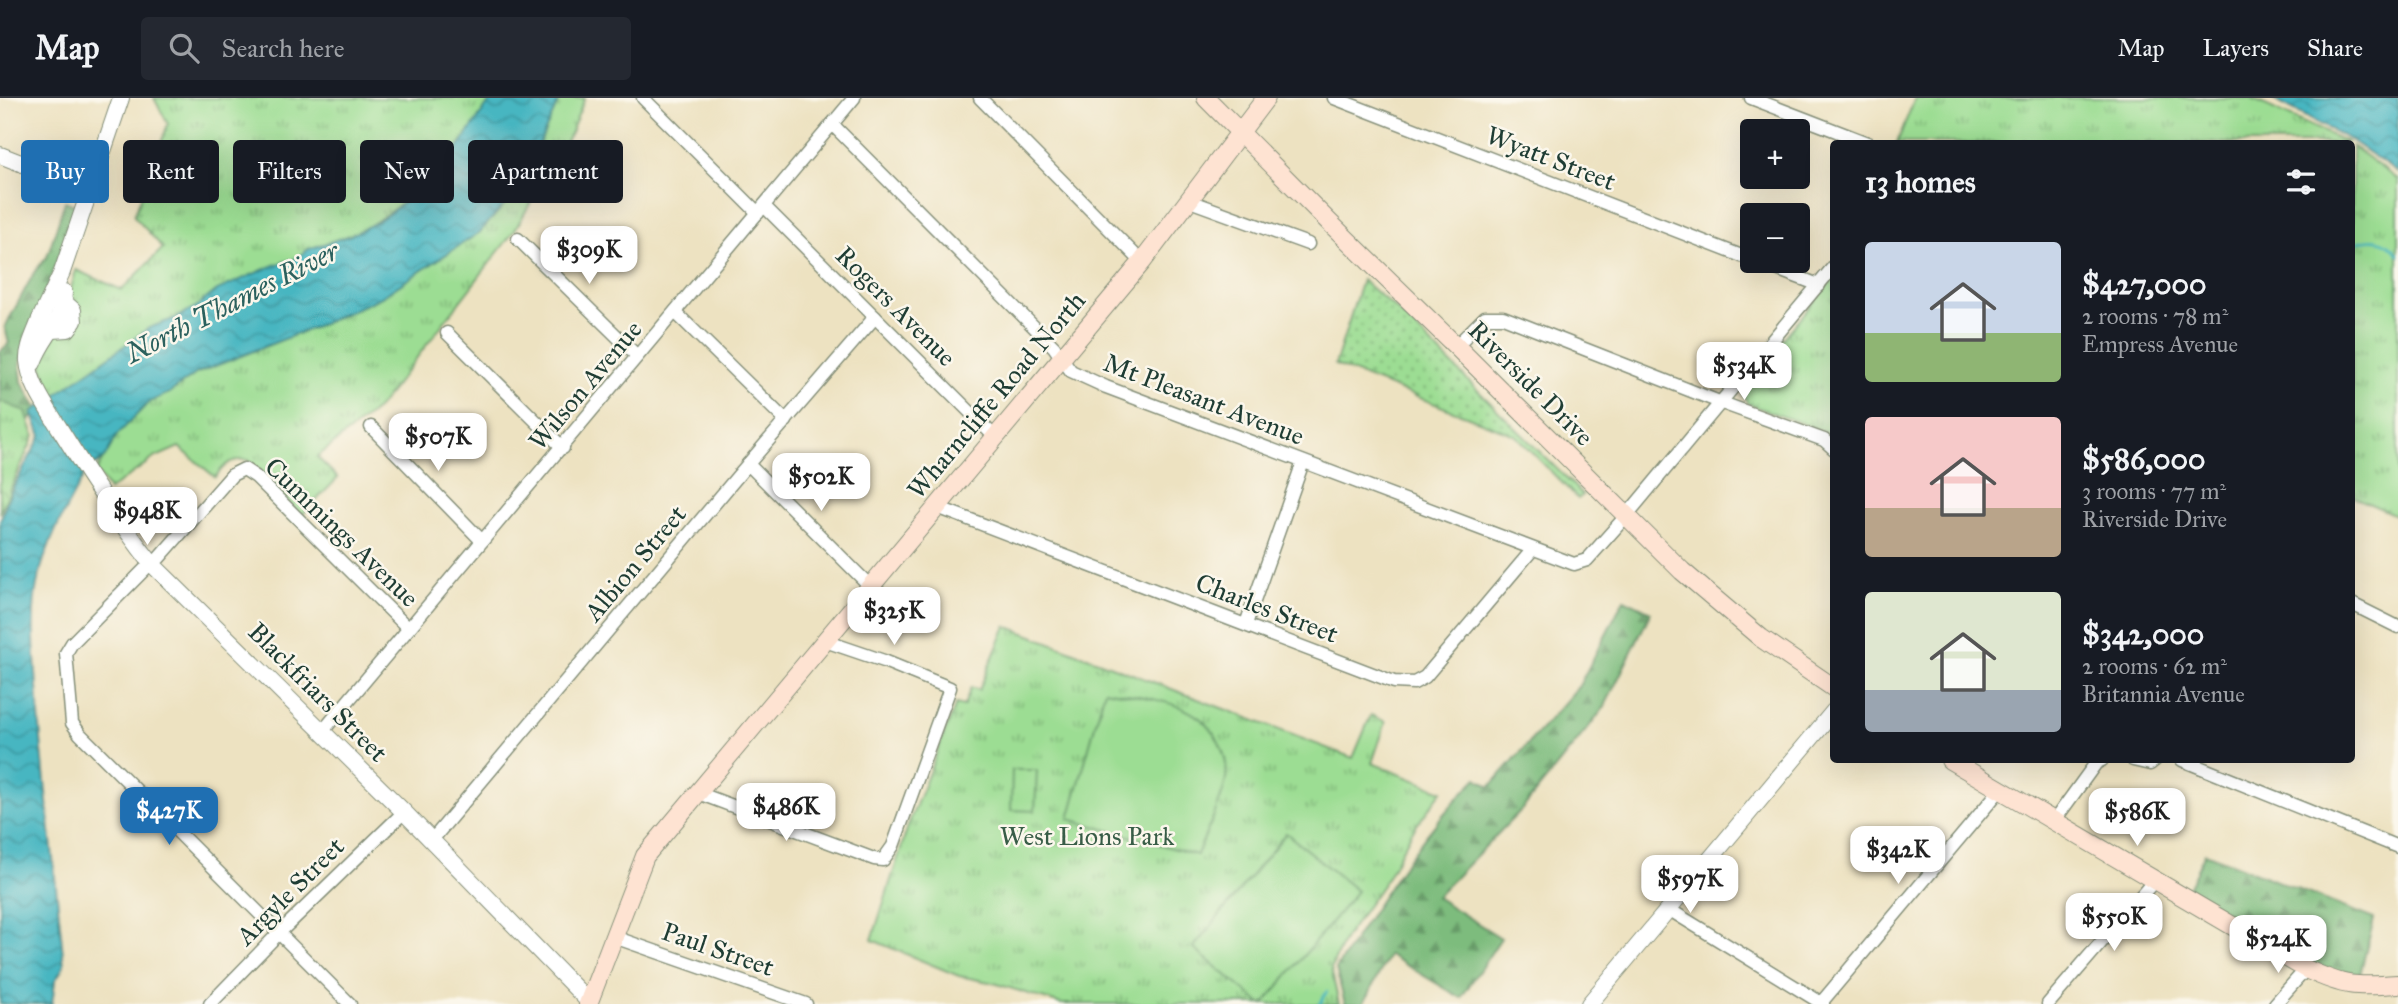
<!DOCTYPE html>
<html lang="en">
<head>
<meta charset="utf-8">
<style>
  body { margin:0; font-family:"IM FELL Great Primer",serif; background:#242831; color:#f1f3f6; height:100vh; display:flex; flex-direction:column; font-size:26px; white-space:nowrap }
  * { box-sizing:border-box; margin:0 }
  p { font-size:23px; color:#9ea1a6 }
  .icon { flex:none; width:38px; height:38px; fill:none; stroke:currentColor; stroke-width:2; stroke-linecap:round; stroke-linejoin:round }
  .map { position:relative; flex:1; overflow:hidden }
  .panel { position:absolute; left:1830px; top:42px; width:525px; height:623px; display:flex; flex-direction:column; background:#171b24; border-radius:7px; box-shadow:0 7px 28px #0002 }
  .panel>* { flex:none }
  .top-card { position:absolute; left:21px; top:42px; width:665px; height:63px; display:flex; gap:14px }
  .controls { position:absolute; left:1740px; top:21px; display:grid; gap:14px }
  .controls a { display:grid; place-items:center; width:70px; height:70px; border-radius:7px; background:#171b24; box-shadow:0 7px 28px #0002; font-size:35px }
  .price { position:absolute; translate:-50% -60px; padding:0 16px; border-radius:14px; background:#fff; color:#222; font-size:23px; line-height:46px; filter:drop-shadow(0 2px 4px #0008) }
  .price::after { content:''; position:absolute; left:50%; top:42px; width:21px; height:16px; margin-left:-10px; background:inherit; clip-path:polygon(0 0,100% 0,50% 100%) }
  .price.selected { background:#1f6fb2; color:#fff }
  ul { padding:0; list-style:none }
  li { display:flex; align-items:center; gap:21px; height:175px; padding:0 35px }
  li span { display:grid; place-items:center; flex:none; width:196px; height:140px; border-radius:7px; color:#555 }
  li>.icon { margin-inline-start:auto }
  span .icon { width:84px; height:84px; fill:#fffc; stroke-width:1 }
  li b { font-size:30px }
  h2 { display:flex; justify-content:space-between; align-items:center; height:84px; padding:0 35px; font-size:30px }
  .chip { padding:0 24px; border-radius:7px; background:#171b24; box-shadow:0 7px 28px #0002; font-size:24px; line-height:63px }
  .chip.selected { background:#1f6fb2; color:#fff }
  header { display:flex; align-items:center; gap:42px; box-sizing:border-box; height:98px; padding:0 35px; background:#171b24; border-bottom:2px solid #363941 }
  header strong { font-size:33px }
  nav { display:flex; gap:38px; margin-inline-start:auto; font-size:24px }
  .search { width:490px; height:63px; background:#242831; display:flex; align-items:center; gap:18px; box-sizing:border-box; padding:0 24px; border-radius:7px; color:#9ea1a6; font-size:26px }
  .map>svg:first-child { display:block }
  .grass { fill:url(#grass-dots); stroke:#5e8d64; stroke-width:2 }
  .forest { fill:url(#forest-firs); stroke:#4e7c58; stroke-width:2 }
  .park { fill:url(#park-tufts); stroke:#5e8d64; stroke-width:2 }
  .garden { fill:#9cdd93; stroke:#5e8d64; stroke-width:2 }
  .water { fill:url(#water-waves); stroke:#337a7a; stroke-width:2 }
  .lines { fill:none; stroke-linecap:round; stroke-linejoin:round }
  .stream { stroke:#47b6c1; stroke-width:2.5 }
  .minor-casing { stroke:#86907a; stroke-width:15 }
  .tertiary-casing { stroke:#86907a; stroke-width:18 }
  .secondary-casing { stroke:#86907a; stroke-width:20 }
  .minor { stroke:#fff; stroke-width:12 }
  .tertiary { stroke:#fff; stroke-width:16 }
  .secondary { stroke:#fee3d2; stroke-width:18 }
  .labels { text-anchor:middle; dominant-baseline:central; stroke-width:5; stroke-linejoin:round; paint-order:stroke }
  .street-label { font-size:26px; fill:#1f3d34; stroke:#fbf7ec }
  .park-label { font-size:26px; fill:#385d47; stroke:#fbf7ec }
  .water-label { font-size:28px; font-style:italic; fill:#2b615e; stroke:#fbf7ec }
</style>
</head>
<body>
<header>
<strong>Map</strong>
<div class="search"><svg class="icon" aria-label="search" viewBox="0 0 24 24"><circle cx="10" cy="10" r="6"/><path d="M15 15l6 6"/></svg>Search here</div>
<nav><a>Map</a><a>Layers</a><a>Share</a></nav>
</header>
<div class="map">
<svg width="2398" height="906" viewBox="0 0 2398 906">
  <defs>
    <pattern id="grass-dots" width="8" height="8" patternUnits="userSpaceOnUse" patternTransform="scale(1.75)"><rect width="8" height="8" fill="#9cdd93"/><path d="M2 2h.1M6 6h.1" fill="none" stroke="#7fb479" stroke-width="1.8" stroke-linecap="round"/></pattern>
    <pattern id="forest-firs" width="22" height="20" patternUnits="userSpaceOnUse" patternTransform="scale(1.75)"><rect width="22" height="20" fill="#7dbc7d"/><path d="M5 1l3.5 6h-7zM16 11l3.5 6h-7z" fill="#669a67"/></pattern>
    <pattern id="park-tufts" width="24" height="20" patternUnits="userSpaceOnUse" patternTransform="scale(1.75)"><rect width="24" height="20" fill="#9cdd93"/><path d="M3 7l-1-3M5 7V3M7 7l1-3M15 17l-1-3M17 17v-4M19 17l1-3" fill="none" stroke="#7fb479"/></pattern>
    <pattern id="water-waves" width="16" height="10" patternUnits="userSpaceOnUse" patternTransform="scale(1.75)"><rect width="16" height="10" fill="#47b6c1"/><path d="M0 5q4-4 8 0t8 0" fill="none" stroke="#3b959e"/></pattern>
  </defs>
  <rect width="100%" height="100%" fill="#fbf7ec"/>
  <filter id="ink" filterUnits="userSpaceOnUse"><feTurbulence type="fractalNoise" baseFrequency=".0143" numOctaves="2"/><feDisplacementMap in="SourceGraphic" scale="14" xChannelSelector="R" yChannelSelector="G"/><feConvolveMatrix kernelMatrix="1 2 1 2 8 2 1 2 1" color-interpolation-filters="sRGB"/></filter>
  <filter id="wash" filterUnits="userSpaceOnUse"><feTurbulence type="fractalNoise" baseFrequency=".00686" numOctaves="4" result="noise"/><feDisplacementMap in="SourceGraphic" scale="28" xChannelSelector="R" yChannelSelector="G"/><feGaussianBlur stdDeviation="1.57" result="paint"/><feColorMatrix in="noise" values="0 0 0 0 0 0 0 0 0 0 0 0 0 0 0 0 0 1.4 0 .05"/><feComposite in="paint" operator="in"/></filter>
  <g filter="url(#wash)">
    <rect width="100%" height="100%" fill="#ede2c1"/>
    <!-- grass -->
    <path class="grass" d="M1362,182L1398,213L1583,397L1578,401L1515,337L1335,267Z"/>
    <!-- forest -->
    <g class="forest">
      <path d="M65,103L77,108L20,266L22,284L37,311L10,352L0,391V254L9,245L5,229L35,173L47,159Z"/>
      <path d="M1624,501L1651,514L1604,610L1523,710L1436,799L1501,840L1461,900L1389,857L1363,906H1345L1336,871C1379,804 1420,736 1477,680L1490,689L1579,588Z"/>
      <path d="M2205,755L2374,821L2359,880L2340,877L2303,861L2186,794Z"/>
    </g>
    <!-- park -->
    <g class="park">
      <path d="M154,0H497L467,36L447,66L411,99L362,133L309,151L296,162L182,216L84,283L59,309L48,292L41,261L63,220L76,172L122,192L163,150L134,118L168,26Z"/>
      <path d="M560,0H585L571,34L515,132L378,310L317,359L338,380L301,418L248,362C230,360 226,366 215,379L179,349L154,360L109,392L96,373L117,337L149,304L169,295L197,275L320,227L381,199L480,134L504,107L529,68Z"/>
      <path d="M1915,0H2250L2348,45H1897Z"/>
      <path d="M2352,48L2398,82V418L2352,398Z"/>
      <path d="M1834,179V339L1829,335L1748,306L1743,297L1746,286Z"/>
      <path d="M0,303L26,314L34,338L0,415Z"/>
      <path d="M1006,528L1353,660L1371,617L1386,624L1372,665L1442,693L1411,735L1389,777L1345,840L1331,870L1339,906H1061L994,885L959,878L872,842L909,725L956,606L964,608L971,589L979,592Z"/>
    </g>
    <!-- garden -->
    <g class="garden">
      <path d="M1105,592C1147,601 1204,602 1221,649C1226,660 1228,674 1225,686C1219,710 1206,734 1197,757L1069,721Z"/>
      <path d="M1012,672H1037L1035,713L1011,712Z"/>
      <path d="M1286,735L1357,793L1264,906H1261L1193,850Z"/>
    </g>
    <!-- water -->
    <g class="water">
      <path d="M492,0H560L529,68L504,107L480,134L381,199L320,227L197,275L169,295L149,304L117,337L105,359L85,375L81,383C63,416 45,449 37,486C30,521 36,567 38,603C44,691 56,779 64,868L55,883L52,906H0V423L10,396L41,338L32,314L149,230L176,220L196,209L217,192L274,167L295,161L309,151L351,137L377,124L411,99L447,66Z"/>
      <path d="M2270,0H2398V75L2350,42Z"/>
    </g>
    <g class="lines">
      <!-- stream -->
      <g class="stream">
        <path d="M2352,146C2371,139 2386,139 2398,156"/>
        <path d="M1320,906L1327,893"/>
      </g>
    </g>
  </g>
  <g filter="url(#ink)">
    <g class="lines">
      <defs>
        <g id="minor">
          <path d="M643,0L758,115"/>
          <path d="M980,0L1142,164"/>
          <path d="M1334,0L1752,162"/>
          <path d="M1751,0L1870,46"/>
          <path d="M832,26L1054,249L1071,273L1106,289L1574,466L1587,462L1627,417L1834,168"/>
          <path d="M1187,102L1308,146"/>
          <path d="M764,108L995,339"/>
          <path d="M518,141L637,258"/>
          <path d="M1755,163L1819,187"/>
          <path d="M675,214L786,323"/>
          <path d="M447,235L563,350"/>
          <path d="M1456,248L1485,219H1503L1722,305L1824,342L1834,351"/>
          <path d="M371,329L482,443"/>
          <path d="M748,366L870,488"/>
          <path d="M937,409L1394,584L1414,585L1425,579L1533,451"/>
          <path d="M2352,506L2398,529"/>
          <path d="M1246,526L1303,364"/>
          <path d="M322,634L854,0"/>
          <path d="M2133,662L2150,666L2155,662"/>
          <path d="M2182,662L2398,749"/>
          <path d="M698,695L874,761L883,762L893,748L950,590L884,563L825,543"/>
          <path d="M2054,723L2096,665L2102,662"/>
          <path d="M432,742L742,373L875,219"/>
          <path d="M1670,812L1823,906"/>
          <path d="M614,839L806,906"/>
          <path d="M210,906L279,835L404,714"/>
          <path d="M350,906L80,636L72,625L66,555L72,545L146,470L159,460L232,377L244,371L256,379L408,530"/>
          <path d="M1820,906L2000,692"/>
          <path d="M2048,906L2154,783"/>
          <path d="M2275,906L2306,871"/>
        </g>
        <g id="tertiary">
          <path d="M0,57L89,92"/>
          <path d="M64,204L73,212L74,223L68,231L53,232L40,221L62,174L121,0"/>
          <path d="M40,221C36,234 27,249 28,263C30,287 48,311 60,331C89,378 118,423 152,466L404,714L589,904"/>
          <path d="M33,265C42,238 63,226 64,194"/>
          <path d="M1589,906L1834,613"/>
        </g>
        <g id="secondary">
          <path d="M1206,0L1329,124L1456,248L1682,473L1761,540L1834,590"/>
          <path d="M1950,662L2306,871C2345,889 2355,889 2398,886"/>
          <path d="M588,906L645,758L1142,164L1266,0"/>
        </g>
      </defs>
      <!-- minor casing -->
      <use href="#minor" class="minor-casing"/>
      <!-- tertiary casing -->
      <use href="#tertiary" class="tertiary-casing"/>
      <!-- secondary casing -->
      <use href="#secondary" class="secondary-casing"/>
      <!-- minor -->
      <use href="#minor" class="minor"/>
      <!-- tertiary -->
      <use href="#tertiary" class="tertiary"/>
      <!-- secondary -->
      <use href="#secondary" class="secondary"/>
    </g>
  </g>
  <g class="labels">
    <!-- street labels -->
    <g class="street-label">
      <text transform="translate(1551 60) rotate(21)">Wyatt Street</text>
      <text transform="translate(896 208) rotate(45)">Rogers Avenue</text>
      <text transform="translate(1531 285) rotate(45)">Riverside Drive</text>
      <text transform="translate(585 287) rotate(-50)">Wilson Avenue</text>
      <text transform="translate(996 297) rotate(-50)">Wharncliffe Road North</text>
      <text transform="translate(1204 301) rotate(21)">Mt Pleasant Avenue</text>
      <text transform="translate(342 434) rotate(44)">Cummings Avenue</text>
      <text transform="translate(635 465) rotate(-50)">Albion Street</text>
      <text transform="translate(1267 510) rotate(21)">Charles Street</text>
      <text transform="translate(318 594) rotate(45)">Blackfriars Street</text>
      <text transform="translate(290 793) rotate(-45)">Argyle Street</text>
      <text transform="translate(718 851) rotate(19)">Paul Street</text>
    </g>
    <!-- park labels -->
    <g class="park-label">
      <text x="1087" y="738">West Lions Park</text>
    </g>
    <!-- water labels -->
    <g class="water-label">
      <text transform="translate(232 204) rotate(-27)">North Thames River</text>
    </g>
  </g>
</svg>
<div class="controls">
<a>+</a>
<a>−</a>
</div>
<b class="price" style="left:589px;top:188px">$309K</b>
<b class="price" style="left:1744px;top:304px">$534K</b>
<b class="price" style="left:438px;top:375px">$507K</b>
<b class="price" style="left:821px;top:415px">$502K</b>
<b class="price" style="left:147px;top:449px">$948K</b>
<b class="price" style="left:894px;top:549px">$325K</b>
<b class="price" style="left:786px;top:745px">$486K</b>
<b class="price selected" style="left:169px;top:749px">$427K</b>
<b class="price" style="left:2137px;top:750px">$586K</b>
<b class="price" style="left:1898px;top:788px">$342K</b>
<b class="price" style="left:1690px;top:817px">$597K</b>
<b class="price" style="left:2114px;top:855px">$550K</b>
<b class="price" style="left:2278px;top:877px">$524K</b>
<div class="top-card">
<a class="chip selected">Buy</a>
<a class="chip">Rent</a>
<a class="chip">Filters</a>
<a class="chip">New</a>
<a class="chip">Apartment</a>
</div>
<section class="panel">
<h2>13 homes<svg class="icon" aria-label="filters" viewBox="0 0 24 24"><path d="M4 7h16M4 17h16"/><circle cx="9" cy="7" r="2"/><circle cx="15" cy="17" r="2"/></svg></h2>
<ul>
<li><span style="background:linear-gradient(#c9d6e8 65%,#8fb573 0)"><svg class="icon" aria-label="home" viewBox="0 0 24 24"><path d="M3 11l9-7 9 7M6 9v11h12V9"/></svg></span><div><b>$427,000</b><p>2 rooms · 78 m²</p><p>Empress Avenue</p></div></li>
<li><span style="background:linear-gradient(#f6c9c9 65%,#b9a48a 0)"><svg class="icon" aria-label="home" viewBox="0 0 24 24"><path d="M3 11l9-7 9 7M6 9v11h12V9"/></svg></span><div><b>$586,000</b><p>3 rooms · 77 m²</p><p>Riverside Drive</p></div></li>
<li><span style="background:linear-gradient(#dfe7d0 70%,#9aa5b1 0)"><svg class="icon" aria-label="home" viewBox="0 0 24 24"><path d="M3 11l9-7 9 7M6 9v11h12V9"/></svg></span><div><b>$342,000</b><p>2 rooms · 62 m²</p><p>Britannia Avenue</p></div></li>
</ul>
</section>
</div>
</body>
</html>
